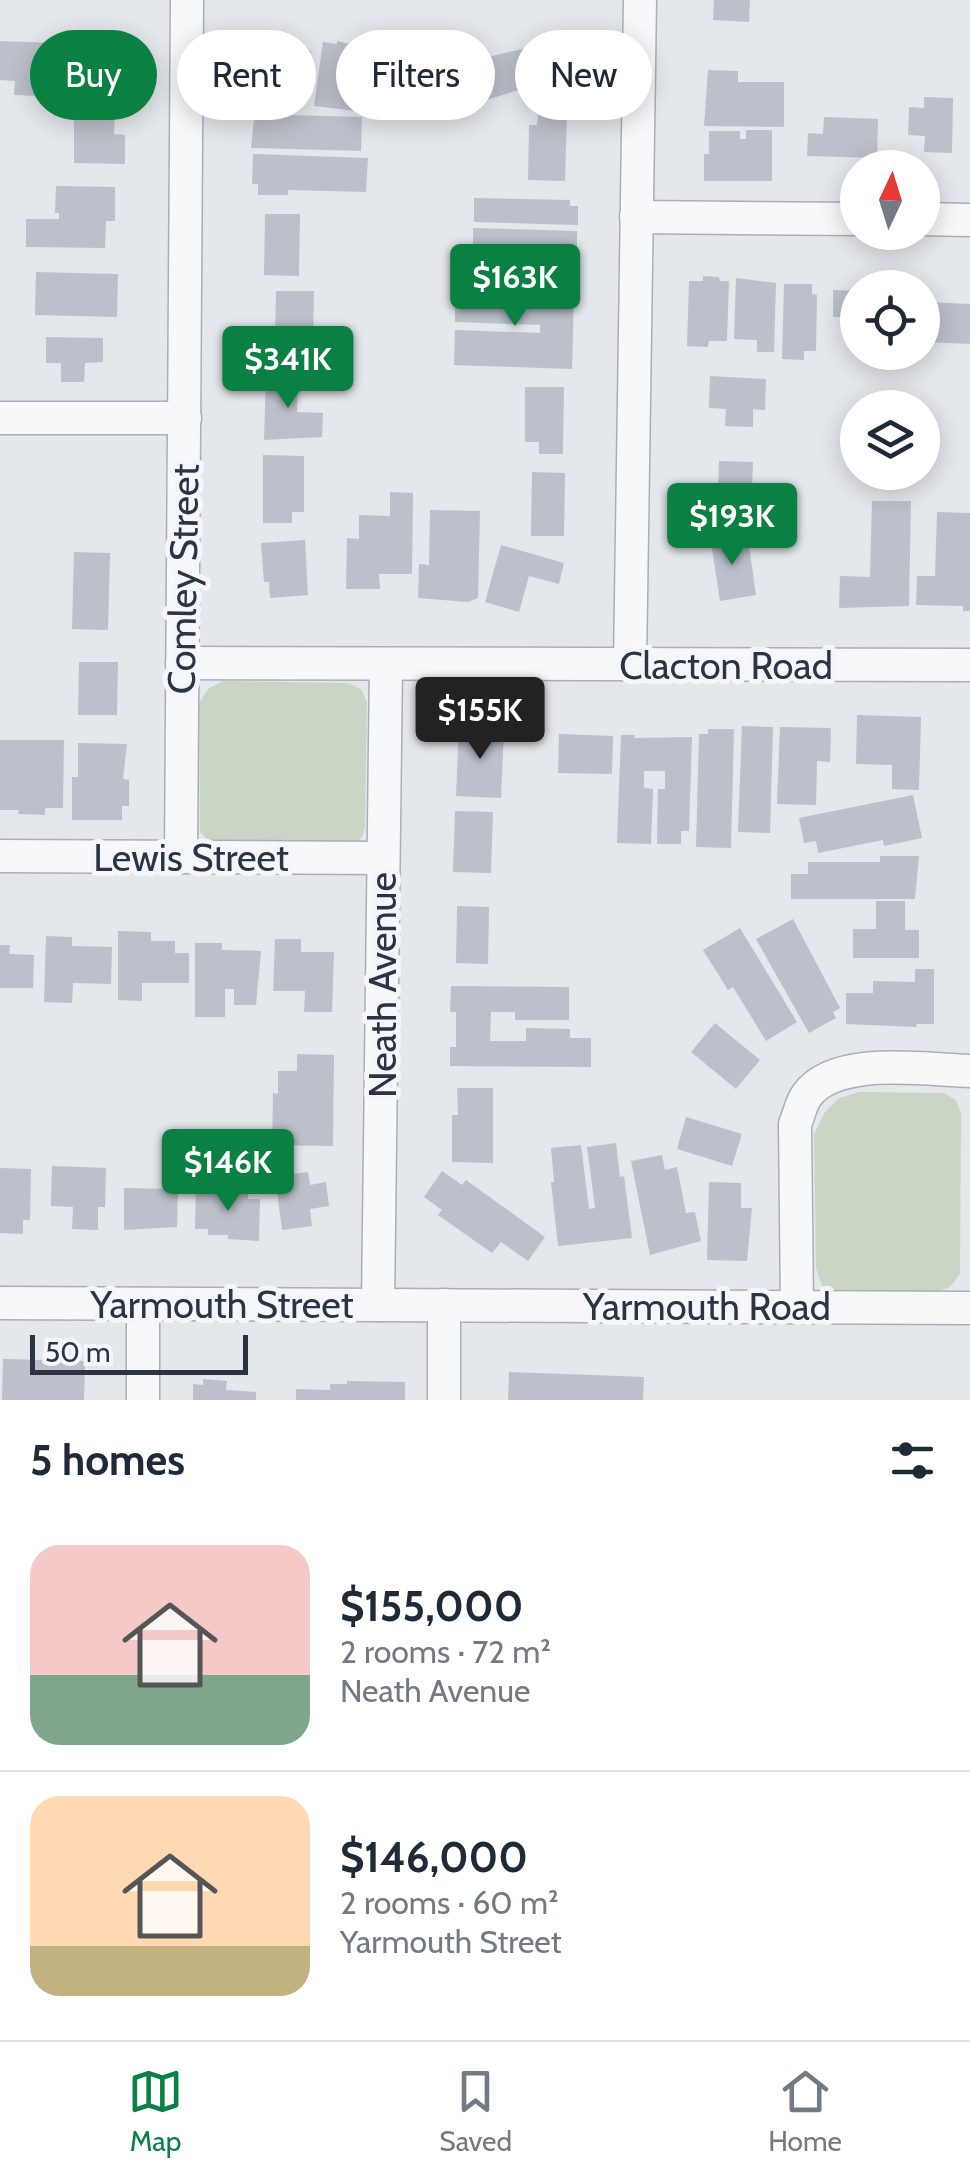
<!DOCTYPE html>
<html lang="en">
<head>
<meta charset="utf-8">
<style>
  body { margin:0; font-family:Cabin,sans-serif; background:#f2f2f3; color:#1f2937; height:100vh; display:flex; flex-direction:column; font-size:38px; white-space:nowrap }
  * { box-sizing:border-box; margin:0 }
  p { font-size:32px; color:#747a83 }
  .icon { flex:none; width:55px; height:55px; fill:none; stroke:currentColor; stroke-width:2; stroke-linecap:round; stroke-linejoin:round }
  .map { position:relative; height:1400px; overflow:hidden }
  .sheet { display:flex; flex-direction:column; background:#fff; flex:1 }
  .sheet>* { flex:none }
  .hud { position:absolute; left:30px; top:30px; width:910px; height:90px; display:flex; gap:20px }
  .needle { width:65px; rotate:4deg }
  .buttons { position:absolute; left:840px; top:150px; display:grid; gap:20px }
  .buttons a { display:grid; place-items:center; width:100px; height:100px; border-radius:50%; background:#fff; box-shadow:0 5px 25px #0003; font-size:50px }
  .scale { position:absolute; left:30px; bottom:25px; width:218px; box-sizing:border-box; padding-left:10px; border:5px solid #2b3445; border-top:0; font-size:28px; line-height:35px; white-space:nowrap; color:#2b3445; -webkit-text-stroke:8px #f4f6f9; paint-order:stroke }
  .price { position:absolute; translate:-50% -85px; padding:0 22px; border-radius:10px; background:#0b8043; color:#fff; font-size:32px; line-height:65px; filter:drop-shadow(0 2px 5px #0008) }
  .price::after { content:''; position:absolute; left:50%; top:60px; width:30px; height:22px; margin-left:-15px; background:inherit; clip-path:polygon(0 0,100% 0,50% 100%) }
  .price.active { background:#222; color:#fff }
  ul { padding:0; list-style:none }
  li { display:flex; align-items:center; gap:30px; height:250px; padding:0 30px }
  li+li { border-top:2px solid #e0e1e3 }
  li span { display:grid; place-items:center; flex:none; width:280px; height:200px; border-radius:30px; color:#555 }
  li>.icon { margin-inline-start:auto }
  span .icon { width:120px; height:120px; fill:#fffc; stroke-width:1 }
  li b { font-size:42px }
  h2 { display:flex; justify-content:space-between; align-items:center; height:120px; padding:0 30px; font-size:42px }
  .tag { padding:0 35px; border-radius:45px; background:#fff; box-shadow:0 5px 25px #0003; font-size:35px; line-height:90px }
  .tag.active { background:#0b8043; color:#fff }
  .tabs { display:flex; justify-content:space-around; align-items:center; height:140px; border-top:2px solid #e0e1e3; background:#fff; font-size:28px; color:#747a83 }
  .tabs a { display:grid; justify-items:center; gap:5px }
  .tabs .active { color:#0b8043 }
  .map>svg:first-child { display:block }
  .green { fill:#c9d6c5 }
  .building { fill:#bbc0ca }
  .lines { fill:none; stroke-linecap:round; stroke-linejoin:round }
  .minor-casing { stroke:#a9aeb7; stroke-width:35 }
  .minor { stroke:#f7f8fa; stroke-width:32 }
  .labels { text-anchor:middle; dominant-baseline:central; stroke-width:10; stroke-linejoin:round; paint-order:stroke }
  .street-label { font-size:38px; fill:#2b3445; stroke:#f4f6f9 }
</style>
</head>
<body>
<div class="map">
<svg width="970" height="1400" viewBox="0 0 970 1400">
  <rect width="100%" height="100%" fill="#e4e7ec"/>
  <!-- green -->
  <g class="green">
    <path d="M223,681L348,683L361,689L367,702L365,827L362,837L353,846L210,843L200,832L199,703L209,688Z"/>
    <path d="M859,1092L944,1093L956,1100L961,1114L960,1274L950,1287L933,1293H835L822,1286L816,1268L814,1134L825,1112L839,1098Z"/>
  </g>
  <!-- building -->
  <g class="building">
    <path d="M714,0H750L749,22L713,20Z"/>
    <path d="M73,35H112L111,57H119V88H72Z"/>
    <path d="M0,41L57,43L56,70L40,69L39,96L14,95L15,81L0,80Z"/>
    <path d="M337,41L385,52L382,79L360,77L356,111L314,106L323,42L337,44Z"/>
    <path d="M281,47L311,51L303,104L272,99L274,89L257,87L261,58L279,61Z"/>
    <path d="M531,47L533,53L558,47L569,95L533,104L532,97L525,98L522,89L476,103L466,62Z"/>
    <path d="M708,70L738,71V82H784V127L704,126Z"/>
    <path d="M924,97L953,98L952,153L924,152L925,136L908,135L909,107L924,108Z"/>
    <path d="M255,109L287,110V115L362,117L361,151L251,148Z"/>
    <path d="M74,110H115L114,134L125,135V164L74,163Z"/>
    <path d="M538,113L567,114L565,181L528,180L529,125H537Z"/>
    <path d="M824,117L878,119L877,158L807,156L808,133L823,134Z"/>
    <path d="M746,130H772V181H704V154H709V131H740V139H746Z"/>
    <path d="M253,154L368,158L366,192L288,190V195H258V184H252Z"/>
    <path d="M56,186L115,187V221H106L105,248L26,247V219H59V213H55Z"/>
    <path d="M474,198L570,200V206H578V225L474,222Z"/>
    <path d="M265,214H300L299,276L264,275Z"/>
    <path d="M473,228L577,231V250L473,247Z"/>
    <path d="M457,254L575,257V272H570V281L457,279Z"/>
    <path d="M36,272L118,274L117,317L35,315Z"/>
    <path d="M703,276L719,277L720,281H729L727,341H709L708,347L687,346L689,281H703Z"/>
    <path d="M736,278L776,283L774,352H757V340L734,339Z"/>
    <path d="M784,284H812V294L817,295L816,351H804V360L782,359Z"/>
    <path d="M455,288L574,292L572,369L454,365L455,330L540,333V325L455,322Z"/>
    <path d="M833,290L858,291V329L844,328V317H833Z"/>
    <path d="M276,291H314L313,344L275,343Z"/>
    <path d="M924,302L970,304V344L924,342Z"/>
    <path d="M46,337L103,338V362L85,363L84,382H61V363H46Z"/>
    <path d="M266,373L298,374L297,412L323,413L322,437L264,440Z"/>
    <path d="M710,376L766,379L765,410L753,409V427L725,426L726,409L709,408Z"/>
    <path d="M525,387H564L563,454H539V442H525Z"/>
    <path d="M263,455L304,456V512H292V523H263Z"/>
    <path d="M719,461L753,462L751,515L732,514L731,525L706,524L708,485L718,486Z"/>
    <path d="M532,472L565,473L564,536H531Z"/>
    <path d="M390,492L413,493L412,574H379L380,589H346L347,538L359,539V515L390,516Z"/>
    <path d="M872,501H911L909,606L839,608L840,576L870,577Z"/>
    <path d="M430,510L480,511L478,598L468,602L418,598L419,564L429,565Z"/>
    <path d="M937,512L970,513V611H963V606L916,605L917,576H935Z"/>
    <path d="M732,532L735,548L749,546L756,595L720,601L710,536Z"/>
    <path d="M305,540L308,595L270,598L269,582H264L261,543Z"/>
    <path d="M501,545L564,563L559,584L529,576L519,612L485,602Z"/>
    <path d="M74,552L110,553L108,630L72,629Z"/>
    <path d="M79,662H118L117,715H78Z"/>
    <path d="M857,715L921,717L919,790L892,789V765L856,764Z"/>
    <path d="M742,726L773,727L770,833L738,832Z"/>
    <path d="M459,727L504,729L501,798L456,796Z"/>
    <path d="M780,727L831,728L830,762L817,761L816,805L777,804Z"/>
    <path d="M708,729H734L731,848L696,847L699,734H708Z"/>
    <path d="M559,734L613,736L612,774L558,773Z"/>
    <path d="M621,735H635L634,738L692,737L689,831H681V844H657L658,789H665V771H644V788L653,789L651,844L617,843Z"/>
    <path d="M0,740H64L63,808H45V815L18,814L19,810H0Z"/>
    <path d="M78,743L127,744L123,779L129,780V806H122V820H72V777H78Z"/>
    <path d="M913,795L922,838L884,846L883,840L818,853L816,841L804,843L799,818Z"/>
    <path d="M455,811L493,812L491,873L453,872Z"/>
    <path d="M880,856H919L915,899H791V874H808V862H880Z"/>
    <path d="M876,901H905V930H919V958H853V929H876Z"/>
    <path d="M457,906L489,907L488,964L456,963Z"/>
    <path d="M793,919L840,1008L833,1012L836,1018L809,1033L756,939Z"/>
    <path d="M740,928L797,1022L766,1041L733,987L728,990L703,950Z"/>
    <path d="M118,931L151,932V941H175V953H189V983H142V1001L118,1000Z"/>
    <path d="M46,936L72,937V946L112,947L111,984L73,983L72,1003L44,1002Z"/>
    <path d="M275,939H301V952H334L332,1012H304L305,991H273Z"/>
    <path d="M195,943H222V950L261,951L256,1005H234V989H225V1017H195Z"/>
    <path d="M0,945H10L9,954L34,955L33,988H0Z"/>
    <path d="M915,969H934V1024H916L917,1027L846,1024V993H873V981L915,982Z"/>
    <path d="M451,986L569,987V1020H515V1012H491L490,1041H526V1028L570,1029V1038H591V1067L450,1066V1047H456V1012H450Z"/>
    <path d="M715,1023L760,1060L736,1089L691,1052Z"/>
    <path d="M297,1054L334,1055L333,1146L272,1145L273,1093L278,1094V1071H297Z"/>
    <path d="M457,1088H493V1163L452,1162V1115H458Z"/>
    <path d="M686,1117L742,1134L732,1166L677,1149Z"/>
    <path d="M616,1143L620,1177L624,1176L632,1238L558,1246L551,1182H554L551,1148L581,1145L589,1209L595,1208L587,1147Z"/>
    <path d="M662,1155L665,1170L677,1167L686,1213L695,1212L701,1241L650,1255L631,1161Z"/>
    <path d="M52,1166L106,1168L105,1207H98V1230L72,1229L73,1207L51,1206Z"/>
    <path d="M0,1168L31,1169L30,1220H23V1234L0,1233Z"/>
    <path d="M442,1171L462,1185L466,1180L545,1237L528,1261L501,1242L492,1253L438,1215L442,1210L424,1197Z"/>
    <path d="M308,1172L310,1185L326,1182L329,1206L310,1209L312,1226L282,1230L275,1176Z"/>
    <path d="M709,1182L741,1183V1208H752L747,1261L707,1260Z"/>
    <path d="M124,1188L178,1189L177,1227L124,1230Z"/>
    <path d="M196,1188L248,1190V1199H260L259,1241L228,1239V1235H208V1229H195Z"/>
    <path d="M3,1359L85,1361L84,1400H2Z"/>
    <path d="M509,1372L644,1377L643,1400H508Z"/>
    <path d="M203,1379L227,1381L226,1390L256,1392V1400H193V1384L203,1385Z"/>
    <path d="M347,1381L405,1382V1400H296V1389L330,1390V1384H347Z"/>
  </g>
  <g class="lines">
    <defs>
      <g id="minor">
        <path d="M636,217L858,219"/>
        <path d="M922,219L970,220"/>
        <path d="M0,418H185"/>
        <path d="M182,663L970,665"/>
        <path d="M630,665L640,0"/>
        <path d="M0,856L382,858"/>
        <path d="M181,857L187,0"/>
        <path d="M0,1303L970,1308"/>
        <path d="M378,1305L386,665"/>
        <path d="M797,1307L795,1124C799,1115 801,1103 807,1095C837,1055 925,1070 970,1071"/>
        <path d="M143,1400V1304"/>
        <path d="M444,1400V1305"/>
      </g>
    </defs>
    <!-- minor casing -->
    <use href="#minor" class="minor-casing"/>
    <!-- minor -->
    <use href="#minor" class="minor"/>
  </g>
  <g class="labels">
    <!-- street labels -->
    <g class="street-label">
      <text transform="translate(183 579) rotate(-89)">Comley Street</text>
      <text x="726" y="665">Clacton Road</text>
      <text x="191" y="857">Lewis Street</text>
      <text transform="translate(382 985) rotate(-90)">Neath Avenue</text>
      <text x="222" y="1304">Yarmouth Street</text>
      <text x="707" y="1306">Yarmouth Road</text>
    </g>
  </g>
</svg>
<div class="buttons">
<a><svg class="needle" viewBox="-14 -14 28 28"><path d="M0-13l5 13h-10z" fill="#e53935"/><path d="M0 13l5-13h-10z" fill="#747a83"/></svg></a>
<a><svg class="icon" aria-label="locate" viewBox="0 0 24 24"><circle cx="12" cy="12" r="6"/><path d="M12 2v4M12 18v4M2 12h4M18 12h4"/></svg></a>
<a><svg class="icon" aria-label="layers" viewBox="0 0 24 24"><path d="M12 4l9 5-9 5-9-5zM3 14l9 5 9-5"/></svg></a>
</div>
<div class="scale">50 m</div>
<b class="price" style="left:515px;top:329px">$163K</b>
<b class="price" style="left:288px;top:411px">$341K</b>
<b class="price" style="left:732px;top:568px">$193K</b>
<b class="price active" style="left:480px;top:762px">$155K</b>
<b class="price" style="left:228px;top:1214px">$146K</b>
<div class="hud">
<a class="tag active">Buy</a>
<a class="tag">Rent</a>
<a class="tag">Filters</a>
<a class="tag">New</a>
</div>
</div>
<section class="sheet">
<h2>5 homes<svg class="icon" aria-label="filters" viewBox="0 0 24 24"><path d="M4 7h16M4 17h16"/><circle cx="9" cy="7" r="2"/><circle cx="15" cy="17" r="2"/></svg></h2>
<ul>
<li><span style="background:linear-gradient(#f6c9c9 65%,#7fa58c 0)"><svg class="icon" aria-label="home" viewBox="0 0 24 24"><path d="M3 11l9-7 9 7M6 9v11h12V9"/></svg></span><div><b>$155,000</b><p>2 rooms · 72 m²</p><p>Neath Avenue</p></div></li>
<li><span style="background:linear-gradient(#ffd9b3 75%,#c2b280 0)"><svg class="icon" aria-label="home" viewBox="0 0 24 24"><path d="M3 11l9-7 9 7M6 9v11h12V9"/></svg></span><div><b>$146,000</b><p>2 rooms · 60 m²</p><p>Yarmouth Street</p></div></li>
</ul>
</section>
<nav class="tabs">
<a class="active"><svg class="icon" aria-label="map" viewBox="0 0 24 24"><path d="M3 6l6-2 6 2 6-2v14l-6 2-6-2-6 2zM9 4v14M15 6v14"/></svg>Map</a>
<a><svg class="icon" aria-label="saved" viewBox="0 0 24 24"><path d="M7 4h10v16l-5-4-5 4z"/></svg>Saved</a>
<a><svg class="icon" aria-label="home" viewBox="0 0 24 24"><path d="M3 11l9-7 9 7M6 9v11h12V9"/></svg>Home</a>
</nav>
</body>
</html>
